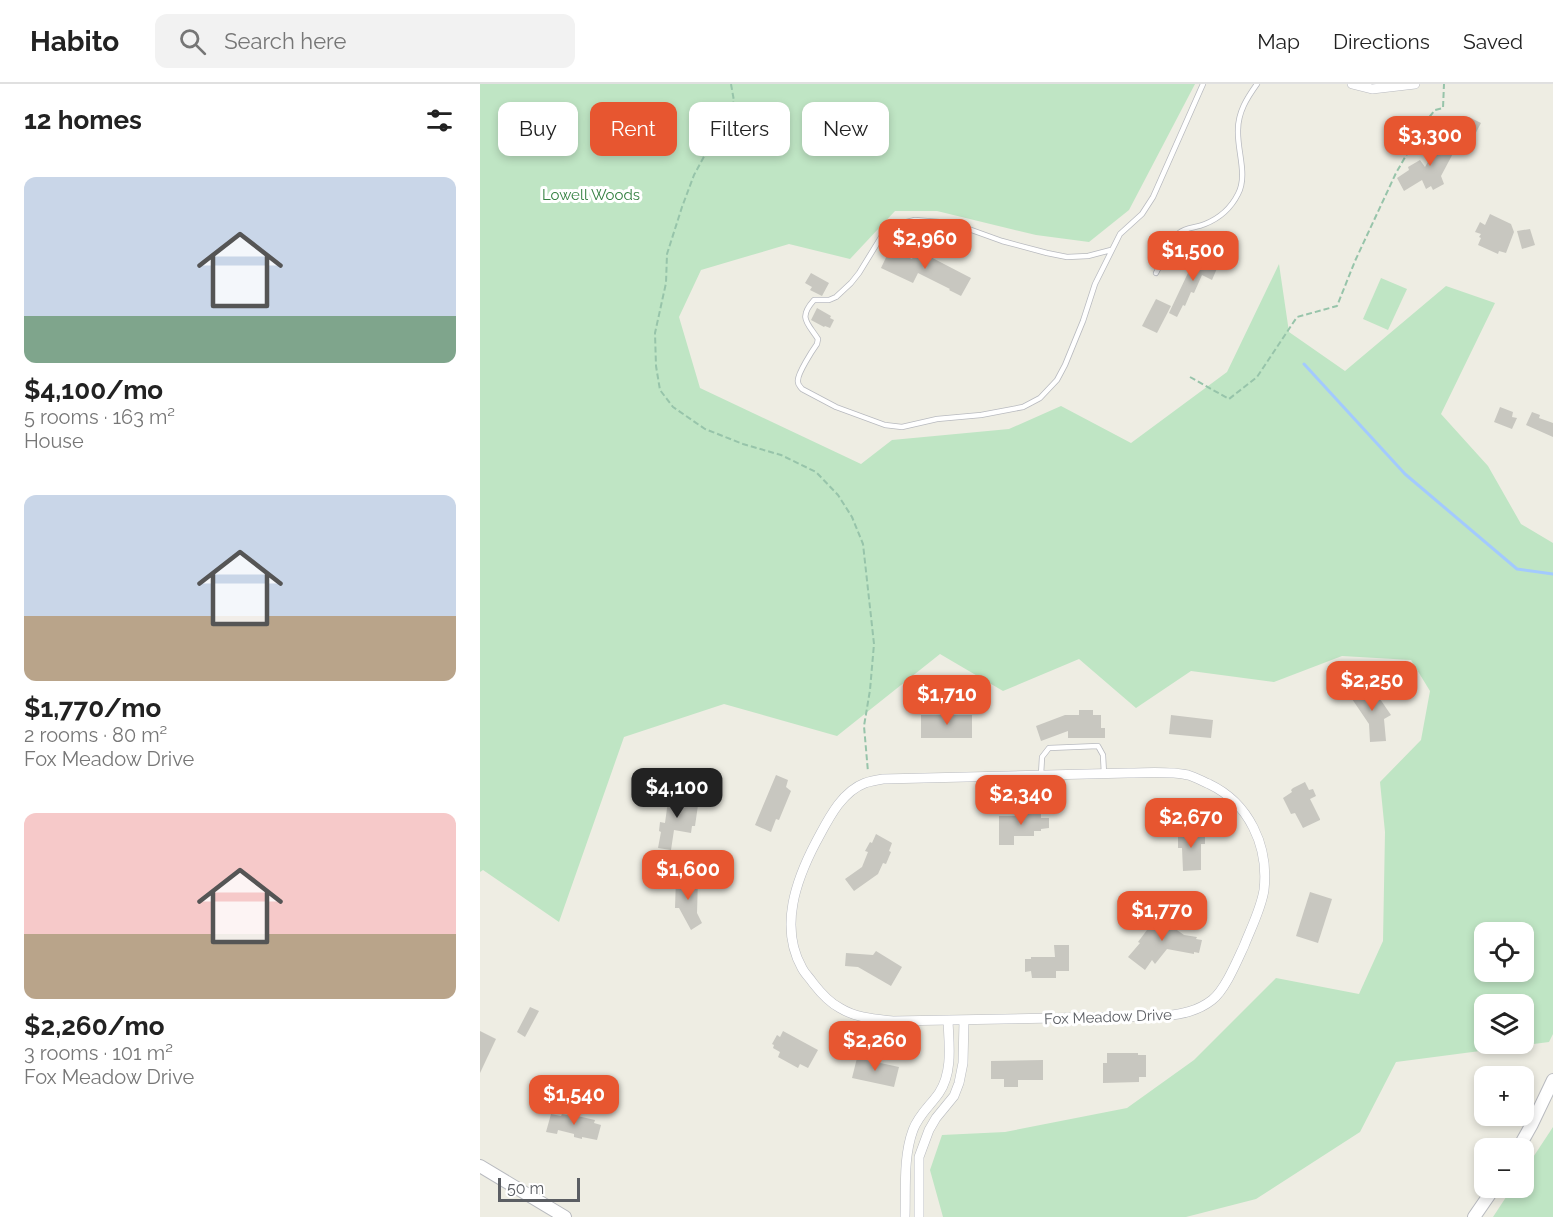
<!DOCTYPE html>
<html lang="en">
<head>
<meta charset="utf-8">
<style>
  body { margin:0; font-family:Raleway,sans-serif; background:#f2f2f2; color:#222; height:100vh; display:flex; flex-direction:column; font-size:22px; white-space:nowrap }
  * { box-sizing:border-box; margin:0 }
  p { font-size:20px; color:#767676 }
  .icon { flex:none; width:33px; height:33px; fill:none; stroke:currentColor; stroke-width:2; stroke-linecap:round; stroke-linejoin:round }
  .map { position:relative; flex:1; overflow:hidden }
  .details { display:flex; flex-direction:column; background:#fff; width:480px }
  .details>* { flex:none }
  .banner { position:absolute; left:18px; top:18px; width:570px; height:54px; display:flex; gap:12px }
  .controls { position:absolute; left:994px; top:838px; display:grid; gap:12px }
  .controls a { display:grid; place-items:center; width:60px; height:60px; border-radius:12px; background:#fff; box-shadow:0 3px 9px #0003; font-size:30px }
  .scale { position:absolute; left:18px; bottom:15px; width:82px; box-sizing:border-box; padding-left:6px; border:3px solid #5b5e63; border-top:0; font-size:16px; line-height:21px; white-space:nowrap; color:#5b5e63; -webkit-text-stroke:4px #fff; paint-order:stroke }
  .price { position:absolute; translate:-50% -51px; padding:0 14px; border-radius:12px; background:#e75630; color:#fff; font-size:20px; line-height:39px; filter:drop-shadow(0 2px 3px #0008) }
  .price::after { content:''; position:absolute; left:50%; top:36px; width:18px; height:14px; margin-left:-9px; background:inherit; clip-path:polygon(0 0,100% 0,50% 100%) }
  .price.current { background:#222; color:#fff }
  ul { padding:0; list-style:none }
  li { display:grid; align-content:center; gap:12px; height:318px; padding:0 24px }
  li span { display:grid; place-items:center; height:186px; border-radius:12px; color:#555 }
  li>.icon { margin-inline-start:auto }
  span .icon { width:108px; height:108px; fill:#fffc; stroke-width:1 }
  li b { font-size:26px }
  h2 { display:flex; justify-content:space-between; align-items:center; height:72px; padding:0 24px; font-size:26px }
  .tag { padding:0 21px; border-radius:12px; background:#fff; box-shadow:0 3px 9px #0003; font-size:21px; line-height:54px }
  .tag.current { background:#e75630; color:#fff }
  header { display:flex; align-items:center; gap:36px; box-sizing:border-box; height:84px; padding:0 30px; background:#fff; border-bottom:2px solid #e0e0e0 }
  header strong { font-size:28px }
  nav { display:flex; gap:33px; margin-inline-start:auto; font-size:21px }
  .search { width:420px; height:54px; background:#f2f2f2; display:flex; align-items:center; gap:15px; box-sizing:border-box; padding:0 21px; border-radius:12px; color:#767676; font-size:22px }
  main { display:flex; flex:1; min-height:0 }
  .map>svg:first-child { display:block }
  .green { fill:#bfe5c4; fill-rule:evenodd }
  .lines { fill:none; stroke-linecap:round; stroke-linejoin:round }
  .stream { stroke:#a3cafe; stroke-width:3 }
  .building { fill:#c8c7c0 }
  .service-casing { stroke:#b8babf; stroke-width:6 }
  .minor-casing { stroke:#b8babf; stroke-width:10 }
  .tertiary-casing { stroke:#b8babf; stroke-width:14 }
  .path { stroke:#97c4aa; stroke-width:2; stroke-dasharray:6 3; stroke-linecap:butt }
  .service { stroke:#fff; stroke-width:4.5 }
  .minor { stroke:#fff; stroke-width:9 }
  .tertiary { stroke:#fff; stroke-width:12 }
  .labels { text-anchor:middle; dominant-baseline:central; stroke-width:6; stroke-linejoin:round; paint-order:stroke }
  .park-label { font-size:15px; fill:#358142; stroke:#fff }
  .street-label { font-size:15px; fill:#5b5e63; stroke:#fff }
</style>
</head>
<body>
<header>
<strong>Habito</strong>
<div class="search"><svg class="icon" aria-label="search" viewBox="0 0 24 24"><circle cx="10" cy="10" r="6"/><path d="M15 15l6 6"/></svg>Search here</div>
<nav><a>Map</a><a>Directions</a><a>Saved</a></nav>
</header>
<main>
<section class="details">
<h2>12 homes<svg class="icon" aria-label="filters" viewBox="0 0 24 24"><path d="M4 7h16M4 17h16"/><circle cx="9" cy="7" r="2"/><circle cx="15" cy="17" r="2"/></svg></h2>
<ul>
<li><span style="background:linear-gradient(#c9d6e8 75%,#7fa58c 0)"><svg class="icon" aria-label="home" viewBox="0 0 24 24"><path d="M3 11l9-7 9 7M6 9v11h12V9"/></svg></span><div><b>$4,100/mo</b><p>5 rooms · 163 m²</p><p>House</p></div></li>
<li><span style="background:linear-gradient(#c9d6e8 65%,#b9a48a 0)"><svg class="icon" aria-label="home" viewBox="0 0 24 24"><path d="M3 11l9-7 9 7M6 9v11h12V9"/></svg></span><div><b>$1,770/mo</b><p>2 rooms · 80 m²</p><p>Fox Meadow Drive</p></div></li>
<li><span style="background:linear-gradient(#f6c9c9 65%,#b9a48a 0)"><svg class="icon" aria-label="home" viewBox="0 0 24 24"><path d="M3 11l9-7 9 7M6 9v11h12V9"/></svg></span><div><b>$2,260/mo</b><p>3 rooms · 101 m²</p><p>Fox Meadow Drive</p></div></li>
</ul>
</section>
<div class="map">
<svg width="1073" height="1133" viewBox="0 0 1073 1133">
  <rect width="100%" height="100%" fill="#eeede3"/>
  <!-- green -->
  <g class="green">
    <path d="M0,0H715L649,126L609,158L556,151L457,127H415L370,175L309,160L221,186L199,233L220,304L381,380L412,356L529,345L581,322L651,359L747,288L799,180L809,248L865,287L966,202L1015,219L961,330L1008,382L1041,440L1073,459V950L1069,958L916,978L880,1048L776,1115L706,1133H463L450,1086L462,1051L525,1048L647,1024L714,976L796,894L879,910L903,857L905,748L900,698L941,656L950,607L931,576L862,572L794,598L711,587L656,624L599,575L523,607L460,570L357,652L244,620L144,653L79,838L3,786L0,788ZM1005,849H1044V888H1005ZM1005,921H1044V960H1005Z"/>
    <path d="M901,194L927,205L908,246L883,235Z"/>
    <path d="M1073,1043V1133H1013L1032,1104H1044V1087Z"/>
  </g>
  <g class="lines">
    <!-- stream -->
    <path class="stream" d="M824,280L925,390L1037,485L1073,490"/>
  </g>
  <!-- building -->
  <g class="building">
    <path d="M989,33L1001,39L992,56L980,50Z"/>
    <path d="M964,50L978,60L961,92L964,100L953,106L951,102L946,105L942,96L924,107L917,94L929,86L928,83L940,76L945,83Z"/>
    <path d="M1010,130L1031,140L1034,148L1026,169L1019,167L1018,170L998,161L1001,154L999,153L1001,150L995,148L1000,138L1005,141Z"/>
    <path d="M1050,145L1055,161L1042,165L1037,147Z"/>
    <path d="M410,165L432,175L437,166L491,194L481,212L469,206L470,205L438,189L433,199L401,184Z"/>
    <path d="M716,172L738,182L732,196L722,191L714,209L711,208L705,222L703,221L697,233L689,229Z"/>
    <path d="M331,189L349,199L342,212L330,206L332,203L325,199Z"/>
    <path d="M676,215L691,222L677,249L662,242Z"/>
    <path d="M337,224L351,232L350,234L354,236L350,244L345,242L344,243L331,236Z"/>
    <path d="M1020,323L1033,328L1032,333L1037,334L1032,345L1014,338Z"/>
    <path d="M1052,328L1060,331L1059,334L1073,339V353L1046,341Z"/>
    <path d="M889,599L911,631L904,635L906,657L890,658L889,640L870,612Z"/>
    <path d="M599,626H613V631H621V644H625V654H588V647L561,657L556,642L585,631H599Z"/>
    <rect x="441" y="631" width="51" height="23"/>
    <path d="M691,631L733,636L731,654L689,650Z"/>
    <path d="M296,691L308,696L306,703L311,707L299,736L296,735L291,748L275,741Z"/>
    <path d="M825,698L829,706L833,705L836,712L830,715L840,735V736L823,744L815,729L811,730L803,714L812,708L811,706L813,704Z"/>
    <path d="M189,710L215,715L214,720L218,721L215,742H212L211,749L194,746L191,766L178,764L181,748L179,747L180,738L185,739Z"/>
    <path d="M535,727H561V734H569V744L561,745V747H554V752H534V761H519V732H535Z"/>
    <path d="M701,745H720V752H725V760H721V786L703,787L702,764H698V752H701Z"/>
    <path d="M396,750L412,759L409,767L411,768L406,780L403,779L398,790L374,807L365,795L382,783L388,768L385,767L390,758L392,759Z"/>
    <path d="M196,794L218,795L217,829L222,839L211,846L199,824H195Z"/>
    <path d="M830,808L852,815L838,859L816,852Z"/>
    <path d="M670,827L704,851L717,853L716,855L722,856L719,869L714,868V870L687,865L675,880L672,876L665,886L648,873L660,859L658,858L670,842L663,836Z"/>
    <path d="M574,861H589V887H576V894H552L551,887L545,888V875H551V873H575Z"/>
    <path d="M396,867L422,883L411,902L378,883L365,882L366,869L393,871Z"/>
    <path d="M50,923L59,927L45,953L37,948Z"/>
    <path d="M0,947L16,955L0,989Z"/>
    <path d="M303,947L338,966L328,984L320,980L318,984L298,973L300,968L293,964L294,961L292,960L297,951L300,953Z"/>
    <path d="M627,969H658V971H666V993H659V998L623,999V979H627Z"/>
    <path d="M377,974L419,983L414,1003L372,994Z"/>
    <path d="M563,976V996H538V1003H524V995H511V977Z"/>
    <path d="M71,1030L81,1032L82,1030L92,1032L93,1031L115,1036L114,1039L121,1041L117,1056L102,1053V1055L94,1053V1050L78,1046L77,1050L66,1048Z"/>
  </g>
  <g class="lines">
    <defs>
      <g id="service">
        <path d="M631,166L608,172L587,173L567,169L522,157L472,139L435,136L418,140L403,150L379,189L371,199L356,213L349,216H334C318,234 327,238 338,255L337,260C332,267 318,289 318,296C317,300 319,301 322,305L356,323L405,341L422,343L457,335L501,331L543,323L560,314L577,296L585,281L603,237L615,200L640,150L662,130L673,113L723,0"/>
        <path d="M676,189C683,176 688,159 699,149C706,143 716,144 725,140C740,134 751,124 758,110C768,91 757,67 758,46C758,28 767,14 777,0"/>
        <path d="M561,691L562,673L569,664L618,662L623,671L624,690"/>
      </g>
      <g id="minor">
        <path d="M872,0L892,5L935,0"/>
        <path d="M648,689C668,689 689,687 708,691C715,693 722,697 729,700C769,719 789,762 784,806C781,825 771,844 764,862C757,877 745,906 732,916C718,927 702,930 685,932L413,937C395,935 376,934 360,924C350,919 340,908 333,899C330,894 325,890 322,884C299,843 316,796 336,758C348,736 361,708 385,699C391,697 397,696 403,695Z"/>
        <path d="M425,1133C426,1105 423,1073 433,1046C439,1030 450,1022 459,1009C473,988 469,960 468,937"/>
        <path d="M439,1133V1073L449,1046L456,1034L474,1012L479,999L483,979L484,937"/>
      </g>
      <g id="tertiary">
        <path d="M1038,1065L1052,1040L1073,996"/>
        <path d="M0,1082L85,1133"/>
        <path d="M994,1133L1014,1104"/>
      </g>
    </defs>
    <!-- service casing -->
    <use href="#service" class="service-casing"/>
    <!-- minor casing -->
    <use href="#minor" class="minor-casing"/>
    <!-- tertiary casing -->
    <use href="#tertiary" class="tertiary-casing"/>
    <!-- path -->
    <g class="path">
      <path d="M251,0L254,17L248,34L226,69L214,91L202,123L187,170L186,199L175,249L176,282L180,306L193,323L225,345L263,360L301,371L336,388L358,411L372,433L383,460L394,560L390,606L384,642L388,688"/>
      <path d="M710,293L749,315L777,293L817,233L857,222L875,177L916,89L946,37L955,26L963,24L964,0"/>
    </g>
    <!-- service -->
    <use href="#service" class="service"/>
    <!-- minor -->
    <use href="#minor" class="minor"/>
    <!-- tertiary -->
    <use href="#tertiary" class="tertiary"/>
  </g>
  <g class="labels">
    <!-- park labels -->
    <g class="park-label">
      <text x="111" y="111">Lowell Woods</text>
    </g>
    <!-- street labels -->
    <g class="street-label">
      <text transform="translate(628 933) rotate(-2)">Fox Meadow Drive</text>
    </g>
  </g>
</svg>
<div class="controls">
<a><svg class="icon" aria-label="locate" viewBox="0 0 24 24"><circle cx="12" cy="12" r="6"/><path d="M12 2v4M12 18v4M2 12h4M18 12h4"/></svg></a>
<a><svg class="icon" aria-label="layers" viewBox="0 0 24 24"><path d="M12 4l9 5-9 5-9-5zM3 14l9 5 9-5"/></svg></a>
<a>+</a>
<a>−</a>
</div>
<div class="scale">50 m</div>
<b class="price" style="left:950px;top:83px">$3,300</b>
<b class="price" style="left:445px;top:186px">$2,960</b>
<b class="price" style="left:713px;top:198px">$1,500</b>
<b class="price" style="left:892px;top:628px">$2,250</b>
<b class="price" style="left:467px;top:642px">$1,710</b>
<b class="price current" style="left:197px;top:735px">$4,100</b>
<b class="price" style="left:541px;top:742px">$2,340</b>
<b class="price" style="left:711px;top:765px">$2,670</b>
<b class="price" style="left:208px;top:817px">$1,600</b>
<b class="price" style="left:682px;top:858px">$1,770</b>
<b class="price" style="left:395px;top:988px">$2,260</b>
<b class="price" style="left:94px;top:1042px">$1,540</b>
<div class="banner">
<a class="tag">Buy</a>
<a class="tag current">Rent</a>
<a class="tag">Filters</a>
<a class="tag">New</a>
</div>
</div>
</main>
</body>
</html>
